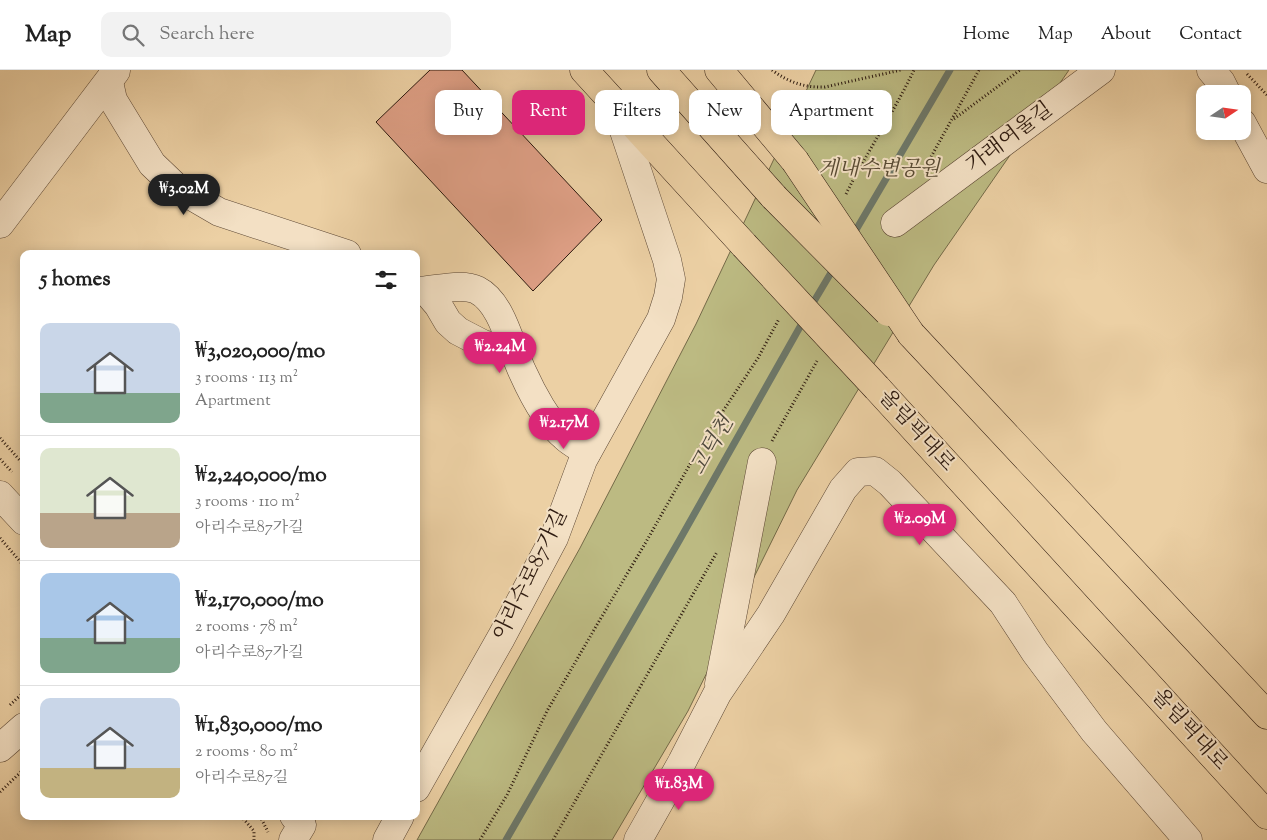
<!DOCTYPE html>
<html lang="en">
<head>
<meta charset="utf-8">
<style>
  body { margin:0; font-family:"Sorts Mill Goudy","Noto Serif KR",serif; background:#f2f2f2; color:#222; height:100vh; display:flex; flex-direction:column; font-size:19px; white-space:nowrap }
  * { box-sizing:border-box; margin:0 }
  p { font-size:16px; color:#767676 }
  .icon { flex:none; width:28px; height:28px; fill:none; stroke:currentColor; stroke-width:2; stroke-linecap:round; stroke-linejoin:round }
  .map { position:relative; flex:1; overflow:hidden }
  .drawer { position:absolute; left:20px; top:180px; width:400px; height:570px; display:flex; flex-direction:column; background:#fff; border-radius:10px; box-shadow:0 2px 12px #0003 }
  .drawer>* { flex:none }
  .hud { position:absolute; left:435px; top:20px; width:475px; height:45px; display:flex; gap:10px }
  .needle { width:32px; rotate:77deg }
  .fabs { position:absolute; left:1196px; top:15px; display:grid; gap:10px }
  .fabs a { display:grid; place-items:center; width:55px; height:55px; border-radius:10px; background:#fff; box-shadow:0 2px 12px #0003; font-size:25px }
  .price { position:absolute; translate:-50% -42px; padding:0 11px; border-radius:18px; background:#db2777; color:#fff; font-size:16px; line-height:32px; filter:drop-shadow(0 1px 2px #0008) }
  .price::after { content:''; position:absolute; left:50%; top:30px; width:15px; height:11px; margin-left:-8px; background:inherit; clip-path:polygon(0 0,100% 0,50% 100%) }
  .price.current { background:#222; color:#fff }
  ul { padding:0; list-style:none }
  li { display:flex; align-items:center; gap:15px; height:125px; padding:0 20px }
  li+li { border-top:1px solid #e0e0e0 }
  li span { display:grid; place-items:center; flex:none; width:140px; height:100px; border-radius:10px; color:#555 }
  li>.icon { margin-inline-start:auto }
  span .icon { width:60px; height:60px; fill:#fffc; stroke-width:1 }
  li b { font-size:21px }
  h2 { display:flex; justify-content:space-between; align-items:center; height:60px; padding:0 20px; font-size:21px }
  .pill { padding:0 18px; border-radius:10px; background:#fff; box-shadow:0 2px 12px #0003; font-size:18px; line-height:45px }
  .pill.current { background:#db2777; color:#fff }
  header { display:flex; align-items:center; gap:30px; box-sizing:border-box; height:70px; padding:0 25px; background:#fff; border-bottom:1px solid #e0e0e0 }
  header strong { font-size:24px }
  nav { display:flex; gap:28px; margin-inline-start:auto; font-size:18px }
  .search { width:350px; height:45px; background:#f2f2f2; display:flex; align-items:center; gap:12px; box-sizing:border-box; padding:0 18px; border-radius:10px; color:#767676; font-size:19px }
  .map>svg:first-child { display:block }
  .green { fill:#bcba82; stroke:#746a48 }
  .lines { fill:none; stroke-linecap:round; stroke-linejoin:round }
  .stream { stroke:#6d7869; stroke-width:7 }
  .building { fill:#de9f85; stroke:#2c190f }
  .minor-casing { stroke:#5c4734; stroke-width:29 }
  .trunk-casing { stroke:#2c190f; stroke-width:29 }
  .motorway-casing { stroke:#2c190f; stroke-width:29 }
  .path { stroke:#2c190f; stroke-width:3; stroke-dasharray:1 2.5; stroke-linecap:butt }
  .minor { stroke:#f3e0c4; stroke-width:28 }
  .trunk { stroke:#ecd0a4; stroke-width:28 }
  .motorway { stroke:#ecd0a4; stroke-width:28 }
  .trunk-bridge-casing { stroke:#2c190f; stroke-width:29; stroke-linecap:butt }
  .motorway-bridge-casing { stroke:#2c190f; stroke-width:29; stroke-linecap:butt }
  .trunk-bridge { stroke:#ecd0a4; stroke-width:28 }
  .motorway-bridge { stroke:#ecd0a4; stroke-width:28 }
  .labels { text-anchor:middle; dominant-baseline:central; stroke-width:4; stroke-linejoin:round; paint-order:stroke }
  .street-label { font-size:21px; fill:#2c190f; stroke:#f3e0c4 }
  .park-label { font-size:21px; font-style:italic; fill:#574932; stroke:#f3e0c4 }
  .water-label { font-size:22px; font-style:italic; fill:#4d483c; stroke:#f3e0c4 }
</style>
</head>
<body>
<header>
<strong>Map</strong>
<div class="search"><svg class="icon" aria-label="search" viewBox="0 0 24 24"><circle cx="10" cy="10" r="6"/><path d="M15 15l6 6"/></svg>Search here</div>
<nav><a>Home</a><a>Map</a><a>About</a><a>Contact</a></nav>
</header>
<div class="map">
<svg width="1267" height="770" viewBox="0 0 1267 770">
  <rect width="100%" height="100%" fill="#ecd0a4"/>
  <filter id="stains"><feTurbulence type="fractalNoise" baseFrequency=".004" numOctaves="4"/><feColorMatrix values="0 0 0 0 .2 0 0 0 0 .09 0 0 0 0 .02 0 0 0 .5 -.17"/></filter>
  <radialGradient id="worn" r=".72"><stop offset=".6" stop-color="#630" stop-opacity="0"/><stop offset="1" stop-color="#630" stop-opacity=".3"/></radialGradient>
  <!-- green -->
  <path class="green" d="M816,0H1069L934,195L797,420L688,641L612,770H417L580,478L696,254Z"/>
  <g class="lines">
    <!-- stream -->
    <g class="stream">
      <path d="M853,165L950,0"/>
      <path d="M810,238L835,196"/>
      <path d="M506,770L679,471L805,248"/>
    </g>
  </g>
  <!-- building -->
  <path class="building" d="M430,0H462L602,150L533,221L376,52Z"/>
  <g class="lines">
    <defs>
      <g id="minor">
        <path d="M1211,0L1221,12L1227,24"/>
        <path d="M109,12L113,30L152,94L176,117L219,142L347,184"/>
        <path d="M1242,53L1267,99"/>
        <path d="M895,153L1101,0"/>
        <path d="M0,154L116,1"/>
        <path d="M416,221C434,221 461,212 477,220C503,233 511,279 523,303C532,323 548,353 565,367C571,373 580,377 587,382"/>
        <path d="M426,221L438,235L448,252L458,261L483,274L514,282"/>
        <path d="M0,425L24,451"/>
        <path d="M719,614L762,392"/>
        <path d="M0,678L24,657"/>
        <path d="M416,718L501,568L554,468L583,390L661,249L668,227L671,209L667,190L615,34"/>
        <path d="M293,770L302,755L294,746"/>
        <path d="M387,770L400,746"/>
        <path d="M638,770L682,692L717,624L771,544L843,419L858,402L875,401L890,413L1003,533L1035,582L1094,661L1188,770"/>
      </g>
      <g id="trunk">
        <path d="M584,0L744,175"/>
        <path d="M661,0L774,127"/>
        <path d="M911,264L1267,645"/>
        <path d="M877,318L1267,745"/>
      </g>
      <path id="motorway" d="M719,0L795,91"/>
    </defs>
    <!-- minor casing -->
    <use href="#minor" class="minor-casing"/>
    <!-- trunk casing -->
    <use href="#trunk" class="trunk-casing"/>
    <!-- motorway casing -->
    <use href="#motorway" class="motorway-casing"/>
    <!-- path -->
    <g class="path">
      <path d="M772,0C788,12 805,18 825,17L901,0"/>
      <path d="M1247,4L1267,25"/>
      <path d="M954,49L1020,0"/>
      <path d="M926,96L979,0"/>
      <path d="M846,124C867,82 894,42 914,0"/>
      <path d="M0,368L24,395"/>
      <path d="M772,371L817,291"/>
      <path d="M0,389L12,402"/>
      <path d="M0,468L24,496"/>
      <path d="M10,635L24,622"/>
      <path d="M0,722L24,699"/>
      <path d="M241,746L254,761V770"/>
      <path d="M260,746L268,762"/>
      <path d="M480,770L507,725L547,641L598,553L646,472L702,373L758,288L779,249"/>
      <path d="M553,770L717,482"/>
    </g>
    <!-- minor -->
    <use href="#minor" class="minor"/>
    <!-- trunk -->
    <use href="#trunk" class="trunk"/>
    <!-- motorway -->
    <use href="#motorway" class="motorway"/>
    <defs>
      <g id="trunk-bridge">
        <path d="M774,127L888,242"/>
        <path d="M744,175L877,318"/>
      </g>
      <path id="motorway-bridge" d="M795,91L911,264"/>
    </defs>
    <!-- trunk-bridge casing -->
    <use href="#trunk-bridge" class="trunk-bridge-casing"/>
    <!-- motorway-bridge casing -->
    <use href="#motorway-bridge" class="motorway-bridge-casing"/>
    <!-- trunk-bridge -->
    <use href="#trunk-bridge" class="trunk-bridge"/>
    <!-- motorway-bridge -->
    <use href="#motorway-bridge" class="motorway-bridge"/>
  </g>
  <g class="labels">
    <!-- street labels -->
    <g class="street-label">
      <text transform="translate(1010 68) rotate(-37)">가래여울길</text>
      <text transform="translate(916 361) rotate(48)">올림픽대로</text>
      <text transform="translate(531 505) rotate(-64)">아리수로87가길</text>
      <text transform="translate(1189 660) rotate(48)">올림픽대로</text>
    </g>
    <!-- park labels -->
    <g class="park-label">
      <text x="879" y="100">게내수변공원</text>
    </g>
    <!-- water labels -->
    <g class="water-label">
      <text transform="translate(713 376) rotate(-60)">고덕천</text>
    </g>
  </g>
  <rect width="100%" height="100%" filter="url(#stains)"/>
  <rect width="100%" height="100%" fill="url(#worn)"/>
</svg>
<div class="fabs">
<a><svg class="needle" viewBox="-14 -14 28 28"><path d="M0-13l5 13h-10z" fill="#e53935"/><path d="M0 13l5-13h-10z" fill="#767676"/></svg></a>
</div>
<b class="price current" style="left:184px;top:146px">₩3.02M</b>
<b class="price" style="left:500px;top:304px">₩2.24M</b>
<b class="price" style="left:564px;top:380px">₩2.17M</b>
<b class="price" style="left:920px;top:476px">₩2.09M</b>
<b class="price" style="left:679px;top:741px">₩1.83M</b>
<div class="hud">
<a class="pill">Buy</a>
<a class="pill current">Rent</a>
<a class="pill">Filters</a>
<a class="pill">New</a>
<a class="pill">Apartment</a>
</div>
<section class="drawer">
<h2>5 homes<svg class="icon" aria-label="filters" viewBox="0 0 24 24"><path d="M4 7h16M4 17h16"/><circle cx="9" cy="7" r="2"/><circle cx="15" cy="17" r="2"/></svg></h2>
<ul>
<li><span style="background:linear-gradient(#c9d6e8 70%,#7fa58c 0)"><svg class="icon" aria-label="home" viewBox="0 0 24 24"><path d="M3 11l9-7 9 7M6 9v11h12V9"/></svg></span><div><b>₩3,020,000/mo</b><p>3 rooms · 113 m²</p><p>Apartment</p></div></li>
<li><span style="background:linear-gradient(#dfe7d0 65%,#b9a48a 0)"><svg class="icon" aria-label="home" viewBox="0 0 24 24"><path d="M3 11l9-7 9 7M6 9v11h12V9"/></svg></span><div><b>₩2,240,000/mo</b><p>3 rooms · 110 m²</p><p>아리수로87가길</p></div></li>
<li><span style="background:linear-gradient(#a9c7e8 65%,#7fa58c 0)"><svg class="icon" aria-label="home" viewBox="0 0 24 24"><path d="M3 11l9-7 9 7M6 9v11h12V9"/></svg></span><div><b>₩2,170,000/mo</b><p>2 rooms · 78 m²</p><p>아리수로87가길</p></div></li>
<li><span style="background:linear-gradient(#c9d6e8 70%,#c2b280 0)"><svg class="icon" aria-label="home" viewBox="0 0 24 24"><path d="M3 11l9-7 9 7M6 9v11h12V9"/></svg></span><div><b>₩1,830,000/mo</b><p>2 rooms · 80 m²</p><p>아리수로87길</p></div></li>
</ul>
</section>
</div>
</body>
</html>
